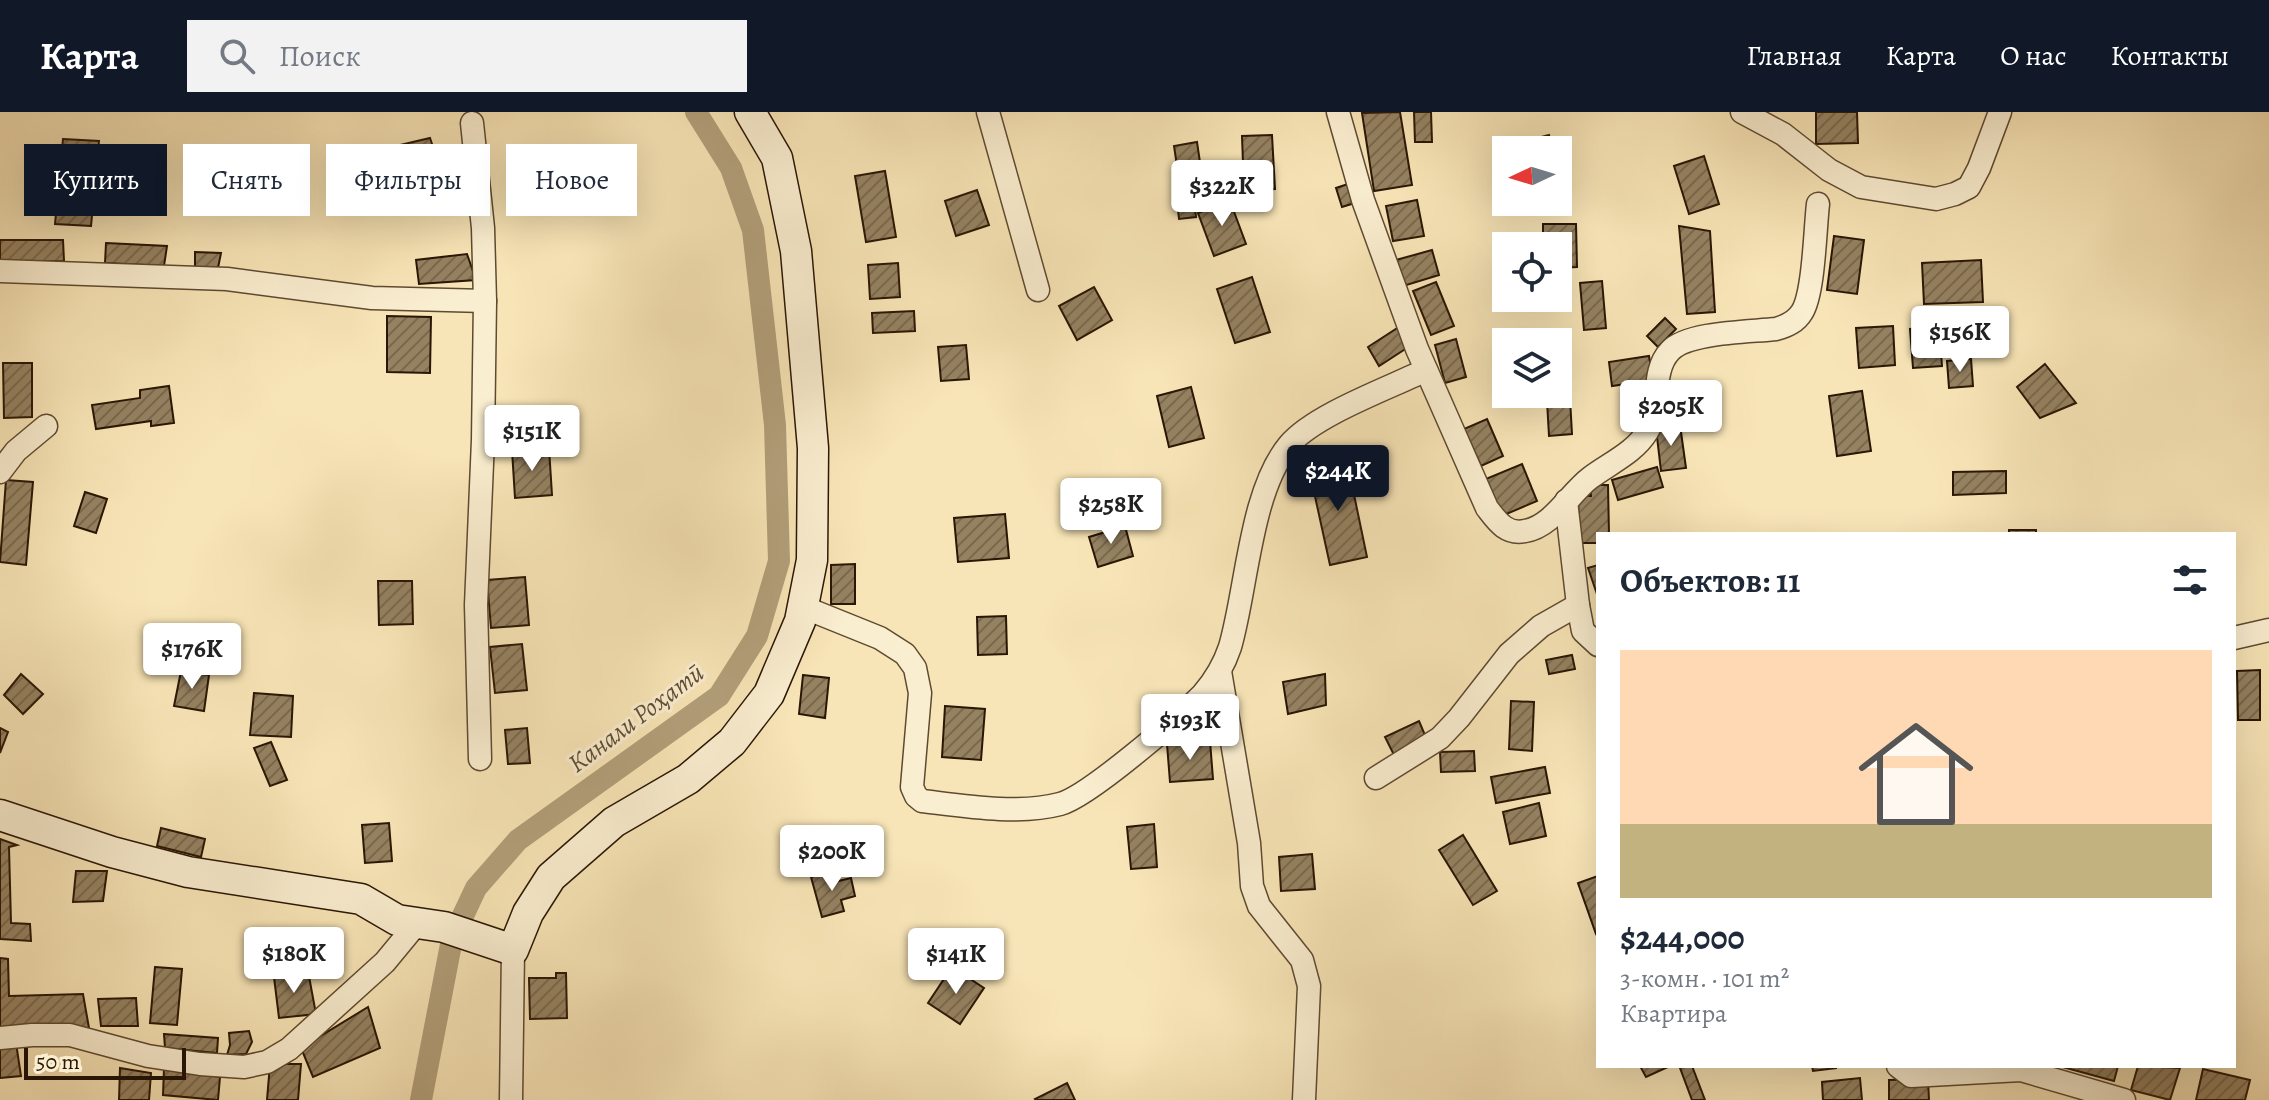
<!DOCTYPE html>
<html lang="ru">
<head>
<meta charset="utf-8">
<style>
  body { margin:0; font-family:Alegreya,serif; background:#f2f2f3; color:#1f2937; height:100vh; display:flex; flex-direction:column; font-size:30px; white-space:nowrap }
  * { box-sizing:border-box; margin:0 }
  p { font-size:26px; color:#747a83 }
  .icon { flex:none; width:44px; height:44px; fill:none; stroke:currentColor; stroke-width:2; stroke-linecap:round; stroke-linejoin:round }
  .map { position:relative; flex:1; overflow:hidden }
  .side { position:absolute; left:1596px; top:420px; width:640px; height:536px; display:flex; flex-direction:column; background:#fff; border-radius:0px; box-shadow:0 8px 32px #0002 }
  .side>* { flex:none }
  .top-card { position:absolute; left:24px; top:32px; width:760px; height:72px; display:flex; gap:16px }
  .needle { width:52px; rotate:266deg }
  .fabs { position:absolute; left:1492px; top:24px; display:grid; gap:16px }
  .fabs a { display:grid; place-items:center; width:80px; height:80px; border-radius:0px; background:#fff; box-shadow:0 8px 32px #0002; font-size:40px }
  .scale { position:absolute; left:24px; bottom:20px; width:162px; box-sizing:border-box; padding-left:8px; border:4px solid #2a1604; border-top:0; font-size:22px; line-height:28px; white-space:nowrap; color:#2a1604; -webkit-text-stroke:6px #faeed0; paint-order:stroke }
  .price { position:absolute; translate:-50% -68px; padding:0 18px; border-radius:8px; background:#fff; color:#222; font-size:26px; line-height:52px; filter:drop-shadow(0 2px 4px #0008) }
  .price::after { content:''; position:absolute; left:50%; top:48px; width:24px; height:18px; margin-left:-12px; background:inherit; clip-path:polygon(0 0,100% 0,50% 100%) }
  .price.selected { background:#111827; color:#fff }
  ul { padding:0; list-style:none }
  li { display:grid; align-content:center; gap:16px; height:424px; padding:0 24px }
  li span { display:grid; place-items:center; height:248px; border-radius:0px; color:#555 }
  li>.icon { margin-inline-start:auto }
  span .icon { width:144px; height:144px; fill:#fffc; stroke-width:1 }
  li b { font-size:34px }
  h2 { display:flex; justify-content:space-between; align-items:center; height:96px; padding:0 24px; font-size:34px }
  .chip { padding:0 28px; border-radius:0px; background:#fff; box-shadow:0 8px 32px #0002; font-size:28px; line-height:72px }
  .chip.selected { background:#111827; color:#fff }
  header { display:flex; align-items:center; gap:48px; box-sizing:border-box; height:112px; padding:0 40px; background:#111827; color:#fff }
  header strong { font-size:38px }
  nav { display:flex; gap:44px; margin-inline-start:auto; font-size:28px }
  .search { width:560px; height:72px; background:#f2f2f3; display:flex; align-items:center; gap:20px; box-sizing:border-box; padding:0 28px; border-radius:0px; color:#747a83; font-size:30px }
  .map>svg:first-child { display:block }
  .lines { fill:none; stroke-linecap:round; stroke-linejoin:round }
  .canal { stroke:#b29f7a; stroke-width:22 }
  .building { fill:url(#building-hatch); stroke:#2a1604; stroke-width:2 }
  .street-casing { stroke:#5e4a31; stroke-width:25 }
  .secondary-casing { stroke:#2a1604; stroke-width:33 }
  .street { stroke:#faeed0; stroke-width:22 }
  .secondary { stroke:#faeed0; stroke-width:30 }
  .labels { text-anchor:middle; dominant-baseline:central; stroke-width:6; stroke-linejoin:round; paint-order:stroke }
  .water-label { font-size:26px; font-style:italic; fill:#604d33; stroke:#faeed0 }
</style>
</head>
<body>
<header>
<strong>Карта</strong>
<div class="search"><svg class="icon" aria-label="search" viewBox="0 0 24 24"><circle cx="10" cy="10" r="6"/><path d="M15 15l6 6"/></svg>Поиск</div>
<nav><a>Главная</a><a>Карта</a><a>О нас</a><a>Контакты</a></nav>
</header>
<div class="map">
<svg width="2269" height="988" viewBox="0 0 2269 988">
  <defs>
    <pattern id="building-hatch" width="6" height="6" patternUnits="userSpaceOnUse" patternTransform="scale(2)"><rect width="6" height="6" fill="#958261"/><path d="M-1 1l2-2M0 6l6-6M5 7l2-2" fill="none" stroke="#7a694e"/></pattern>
  </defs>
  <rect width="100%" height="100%" fill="#f8e5b7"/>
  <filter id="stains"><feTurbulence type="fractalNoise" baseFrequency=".0025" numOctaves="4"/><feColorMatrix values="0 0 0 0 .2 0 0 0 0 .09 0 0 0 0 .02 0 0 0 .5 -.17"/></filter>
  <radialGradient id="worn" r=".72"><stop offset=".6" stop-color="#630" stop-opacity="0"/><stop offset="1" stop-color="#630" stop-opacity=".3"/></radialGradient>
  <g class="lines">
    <!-- canal -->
    <path class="canal" d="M421,988L452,827L476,776L518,728L719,584L757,524L779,449L775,313L753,118L731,56L696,0"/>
  </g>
  <!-- building -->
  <g class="building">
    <path d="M1400,0L1412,73L1374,79L1362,1Z"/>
    <path d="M1414,0H1431L1432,30H1415Z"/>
    <path d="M1816,0H1857L1858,31L1816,32Z"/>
    <path d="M1272,23L1275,77L1239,79L1237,51H1243L1242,24Z"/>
    <path d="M1549,23L1553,38H1528L1526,29Z"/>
    <path d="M430,26L440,56L406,65L400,33Z"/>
    <path d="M63,27L99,29L91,114L55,112Z"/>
    <path d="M1197,30L1203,71L1180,74L1174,34Z"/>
    <path d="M1704,44L1719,92L1689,102L1674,54Z"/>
    <path d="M885,59L896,125L866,130L855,64Z"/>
    <path d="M1351,71L1358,90L1342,95L1336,76Z"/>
    <path d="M977,78L989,113L956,124L945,89Z"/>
    <path d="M1193,78L1196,105L1179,107L1176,79Z"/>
    <path d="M1417,88L1424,124L1393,129L1386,94Z"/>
    <path d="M1230,89L1246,132L1214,144L1198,101Z"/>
    <path d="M1543,112H1576L1577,155L1558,156V134H1543Z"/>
    <path d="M1679,114L1710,119L1715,200L1687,202Z"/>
    <path d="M1834,124L1864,128L1857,182L1827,178Z"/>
    <path d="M0,128H63L64,149L0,150Z"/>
    <path d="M106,131L167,134L164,154L105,151Z"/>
    <path d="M1432,138L1439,163L1403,174L1396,148Z"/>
    <path d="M195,140L221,141L218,156L195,157Z"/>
    <path d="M467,142L476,168L419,172L416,148Z"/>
    <path d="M1981,148L1983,190L1924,192L1922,151Z"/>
    <path d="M898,151L900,185L870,187L868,153Z"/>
    <path d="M1252,165L1270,220L1235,231L1217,177Z"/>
    <path d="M1602,169L1606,216L1584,218L1580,171Z"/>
    <path d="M1436,170L1454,214L1431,223L1413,179Z"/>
    <path d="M1094,175L1112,208L1077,228L1059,194Z"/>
    <path d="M914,199L915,219L873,221L872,201Z"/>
    <path d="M387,204L431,205L430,261L387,260Z"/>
    <path d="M1665,206L1676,217L1658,235L1647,224Z"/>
    <path d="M1893,214L1895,253L1859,256L1856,216Z"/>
    <path d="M1399,215L1410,234L1379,254L1368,235Z"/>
    <path d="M1939,215L1942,254L1913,256L1910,217Z"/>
    <path d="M1456,227L1466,265L1445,271L1435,233Z"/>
    <path d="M966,233L969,267L941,269L938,235Z"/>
    <path d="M1649,244L1653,268L1612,274L1609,250Z"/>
    <path d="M1971,247L1973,274L1949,276L1947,249Z"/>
    <path d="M3,251H32V305L4,306Z"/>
    <path d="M2045,252L2076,291L2040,306L2017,275Z"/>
    <path d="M169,274L174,311L151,314V309L96,317L92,293L140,286V278Z"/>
    <path d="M1191,275L1204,326L1169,335L1157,284Z"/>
    <path d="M1862,279L1871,339L1837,344L1829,284Z"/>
    <path d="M1570,287L1572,322L1549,324L1547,289Z"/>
    <path d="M1487,307L1503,344L1481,354L1464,317Z"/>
    <path d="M1680,313L1686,356L1661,359L1656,316Z"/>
    <path d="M549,336L552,383L515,386L512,338Z"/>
    <path d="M1347,349L1367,445L1330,453L1309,357Z"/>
    <path d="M1522,352L1537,389L1497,406L1481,369Z"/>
    <path d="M1657,355L1663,375L1618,388L1612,368Z"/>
    <path d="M2006,359V381L1953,383V360Z"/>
    <path d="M6,368L33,370L26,453L0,450Z"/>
    <path d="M1590,373H1608L1609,422H1598V431H1579L1578,384H1591Z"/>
    <path d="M85,380L107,387L96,421L74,414Z"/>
    <path d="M1005,402L1009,446L958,450L954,406Z"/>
    <path d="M1125,414L1133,444L1098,455L1089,425Z"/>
    <rect x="2009" y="418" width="27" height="4"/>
    <path d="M855,452V492H831V453Z"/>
    <path d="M1598,453V485L1588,456Z"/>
    <path d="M525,465L529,513L491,516L487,468Z"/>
    <path d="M378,469H412L413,512L379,513Z"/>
    <path d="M1006,504L1007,542L978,543L977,505Z"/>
    <path d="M522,532L527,578L495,581L490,535Z"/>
    <path d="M1572,543L1575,557L1549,562L1546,548Z"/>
    <path d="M2260,558V608H2238L2237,559Z"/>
    <path d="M181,559L209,563L204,599L174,594Z"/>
    <path d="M21,562L43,582L23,602L4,583Z"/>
    <path d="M1325,562L1326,593L1288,602L1283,570Z"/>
    <path d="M803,563L829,566L825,606L799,602Z"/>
    <path d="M254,581L293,584L291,625L250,623Z"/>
    <path d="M1511,589L1534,590L1532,639L1509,637Z"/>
    <path d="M945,594L985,597L981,648L942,645Z"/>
    <path d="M1419,609L1427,628L1394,643L1385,625Z"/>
    <path d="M0,616L8,620L0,641Z"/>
    <path d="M527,616L530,651L508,652L505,618Z"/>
    <path d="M1210,629L1213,667L1170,670L1167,632Z"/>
    <path d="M271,630L287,668L270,674L254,636Z"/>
    <path d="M1474,639L1475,659L1441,660L1440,640Z"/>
    <path d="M1545,655L1550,681L1496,691L1491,665Z"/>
    <path d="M1539,691L1546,724L1510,732L1503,700Z"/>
    <path d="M389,711L392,749L365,751L362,713Z"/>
    <path d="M1154,712L1157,755L1131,757L1127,715Z"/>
    <path d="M161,716L205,727L201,745L157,734Z"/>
    <path d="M1463,723L1497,779L1473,793L1439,738Z"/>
    <path d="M0,727L17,733L9,735L11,811L30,812L31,829L0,827Z"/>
    <path d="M1312,742L1315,777L1281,779L1279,745Z"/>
    <path d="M76,759H107L103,789L73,790Z"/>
    <path d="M832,760L834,770L851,766L855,784L841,788L844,799L822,805L811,765Z"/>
    <path d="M1598,764V821L1596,822L1578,771Z"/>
    <path d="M0,846L8,847L9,884L83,882L89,916H0Z"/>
    <path d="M155,855L182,857L177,913L150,911Z"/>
    <path d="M952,855L984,876L960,912L928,891Z"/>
    <path d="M308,859L316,902L279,906L274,865Z"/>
    <path d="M556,861H566L567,906L530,907L529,866H556Z"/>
    <path d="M136,886L138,914H101L98,887Z"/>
    <path d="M368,895L380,936L313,965L301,936Z"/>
    <path d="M249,919L252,930L246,942L227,943L230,933L229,921Z"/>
    <path d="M164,922L218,926L217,941L165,936Z"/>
    <path d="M16,931L21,964L0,966V933Z"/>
    <path d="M270,952H301L298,988H267Z"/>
    <path d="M1640,954H1670L1646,965Z"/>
    <path d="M1684,954H1692L1705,988H1692L1680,956Z"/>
    <path d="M1812,954H1836V956L1813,959Z"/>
    <path d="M2059,954H2118L2114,969Z"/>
    <path d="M2138,954L2180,956L2170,988L2131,978Z"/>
    <path d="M120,956L151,961L149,988H119Z"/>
    <path d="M164,956L220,965L218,988L163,983Z"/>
    <path d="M2203,957L2250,968L2245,988H2196Z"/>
    <path d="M1860,966L1862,988H1823L1822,970Z"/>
    <path d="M1928,967L1929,988H1889V968Z"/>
    <path d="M1067,971L1075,988H1036L1035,987Z"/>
  </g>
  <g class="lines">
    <defs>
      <g id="street">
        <path d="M988,0L1038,178"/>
        <path d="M1338,0L1363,88L1417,237L1487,396C1497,409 1506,423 1525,419C1552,415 1570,381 1590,366C1610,351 1634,341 1647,320C1662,296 1650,260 1670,239C1687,220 1750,220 1776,217C1787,214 1796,210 1802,200C1814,181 1815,117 1818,92"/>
        <path d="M1742,0L1783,22L1829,58L1861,75L1936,87L1955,82L1969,75L1979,56L2000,0"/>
        <path d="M472,11L483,116L485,189L483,328L476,493L480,647"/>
        <path d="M0,159L227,167L372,186L485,189"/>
        <path d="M0,360L16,339L46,314"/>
        <path d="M1566,389L1578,493L1583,519L1598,533"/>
        <path d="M803,495L880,526L905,542L915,556L920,581L912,675L916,684L922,689C964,694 1018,703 1060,692C1088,685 1180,605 1203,582C1215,568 1224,553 1230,535C1247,477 1250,380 1289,333C1314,303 1389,276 1426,258"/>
        <path d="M2234,526L2269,518"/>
        <path d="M1220,559L1249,731L1252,774L1259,794L1302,848L1309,874L1304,988"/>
        <path d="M1376,666L1440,626L1459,606L1509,542L1541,514L1578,493"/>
        <path d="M0,926L32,923H70L148,944L200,952L244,955L267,950L289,937L385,850L418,810"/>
        <path d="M1898,954L1911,964L2021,958L2124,988"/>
        <path d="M511,988L513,838"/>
      </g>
      <path id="secondary" d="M0,703L112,740L188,760L361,787L397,808L444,815L513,838L528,801L551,765L614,710L688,667L732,630L769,582L800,509L812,448L813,336L796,139L777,46L750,0"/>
    </defs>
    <!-- street casing -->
    <use href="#street" class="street-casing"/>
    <!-- secondary casing -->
    <use href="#secondary" class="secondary-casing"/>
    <!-- street -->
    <use href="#street" class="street"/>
    <!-- secondary -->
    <use href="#secondary" class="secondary"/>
  </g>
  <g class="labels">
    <!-- water labels -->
    <g class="water-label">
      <text transform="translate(636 606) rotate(-37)">Канали Роҳатӣ</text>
    </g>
  </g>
  <rect width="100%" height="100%" filter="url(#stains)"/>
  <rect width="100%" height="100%" fill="url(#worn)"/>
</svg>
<div class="fabs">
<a><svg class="needle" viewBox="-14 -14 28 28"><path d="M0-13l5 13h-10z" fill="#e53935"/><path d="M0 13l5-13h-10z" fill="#747a83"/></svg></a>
<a><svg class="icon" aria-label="locate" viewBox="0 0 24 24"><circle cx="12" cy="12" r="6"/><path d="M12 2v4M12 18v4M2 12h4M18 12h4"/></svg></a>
<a><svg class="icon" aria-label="layers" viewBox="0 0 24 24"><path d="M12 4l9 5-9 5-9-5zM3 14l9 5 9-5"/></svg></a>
</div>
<div class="scale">50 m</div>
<b class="price" style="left:1222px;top:116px">$322K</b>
<b class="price" style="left:1960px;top:262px">$156K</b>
<b class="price" style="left:1671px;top:336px">$205K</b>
<b class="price" style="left:532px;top:361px">$151K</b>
<b class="price selected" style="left:1338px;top:401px">$244K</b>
<b class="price" style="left:1111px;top:434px">$258K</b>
<b class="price" style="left:192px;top:579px">$176K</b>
<b class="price" style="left:1190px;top:650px">$193K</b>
<b class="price" style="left:832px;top:781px">$200K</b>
<b class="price" style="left:294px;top:883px">$180K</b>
<b class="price" style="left:956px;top:884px">$141K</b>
<div class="top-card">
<a class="chip selected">Купить</a>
<a class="chip">Снять</a>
<a class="chip">Фильтры</a>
<a class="chip">Новое</a>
</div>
<section class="side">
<h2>Объектов: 11<svg class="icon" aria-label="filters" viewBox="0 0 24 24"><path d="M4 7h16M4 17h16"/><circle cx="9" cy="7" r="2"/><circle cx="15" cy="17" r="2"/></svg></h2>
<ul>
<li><span style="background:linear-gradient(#ffd9b3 70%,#c2b280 0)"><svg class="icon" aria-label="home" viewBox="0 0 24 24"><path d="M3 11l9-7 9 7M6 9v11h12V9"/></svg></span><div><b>$244,000</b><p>3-комн. · 101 m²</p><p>Квартира</p></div></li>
</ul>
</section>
</div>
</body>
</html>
